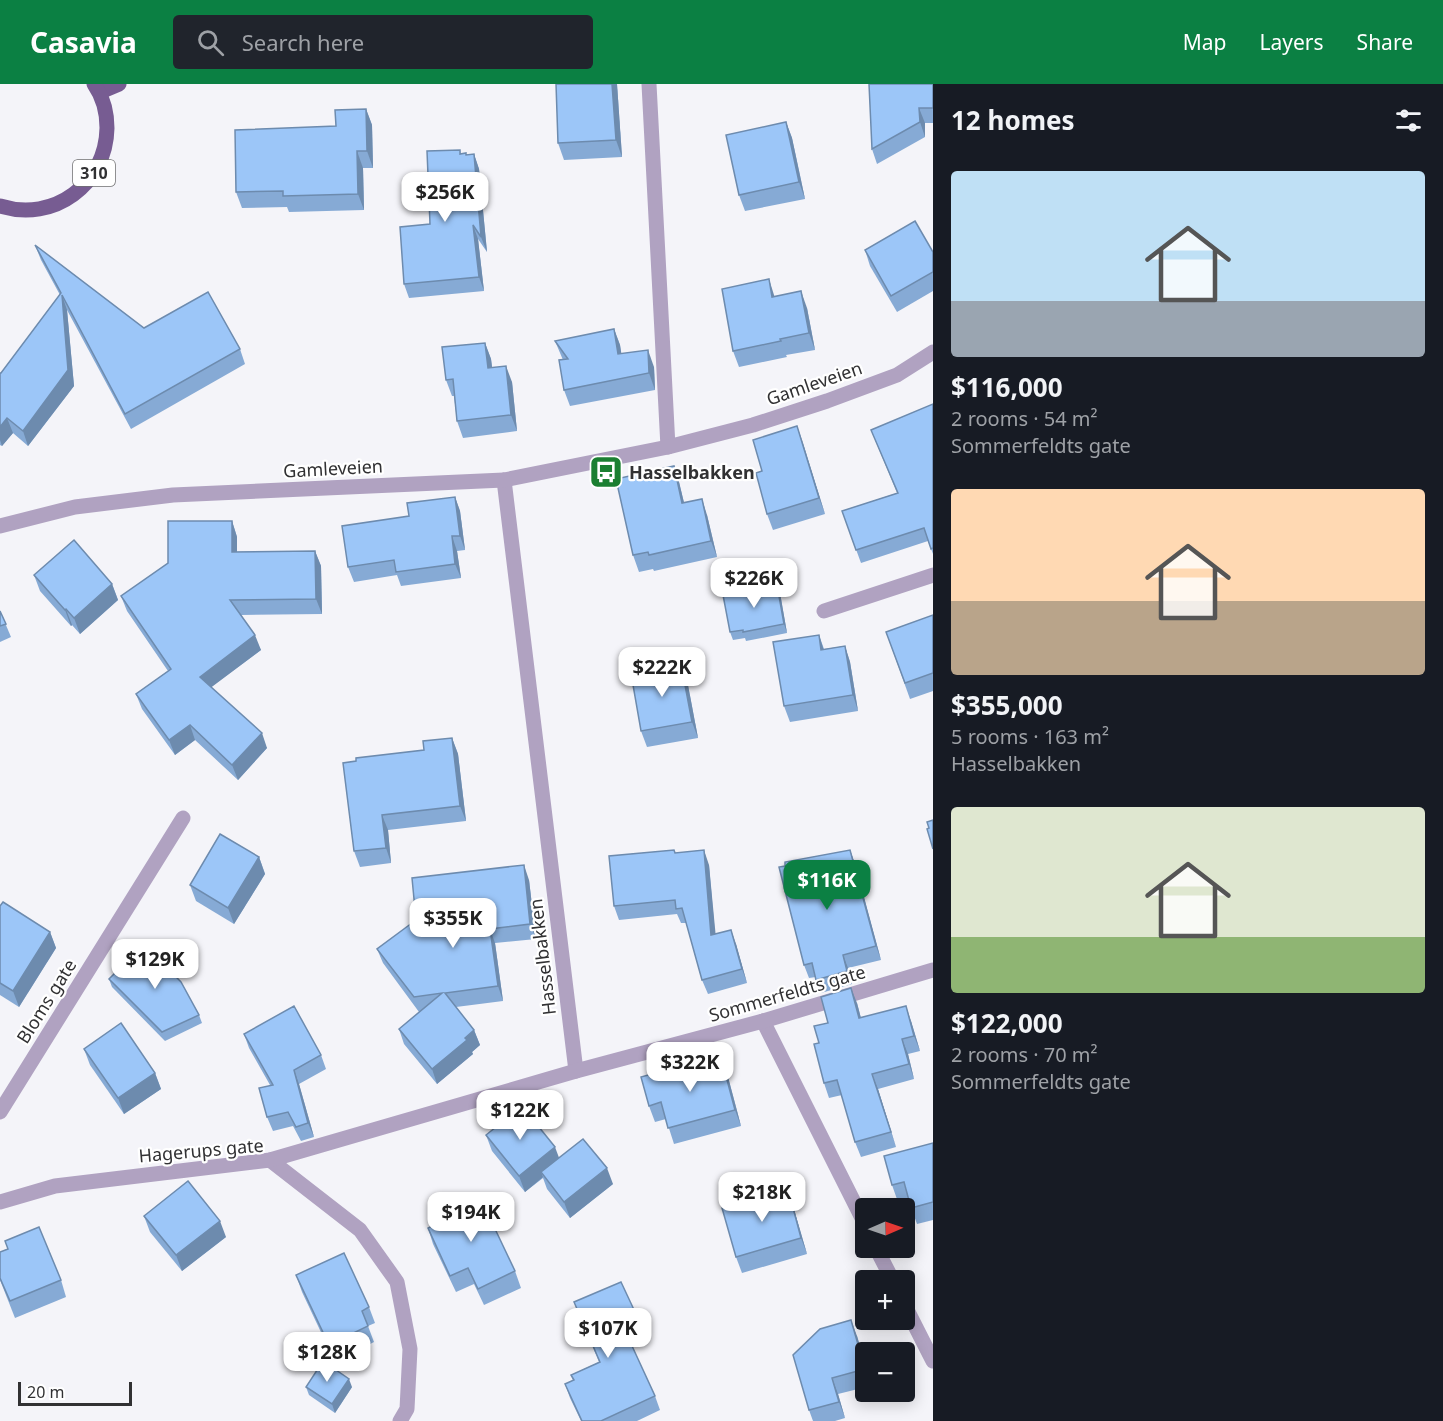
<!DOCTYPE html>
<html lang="en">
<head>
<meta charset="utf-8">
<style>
  body { margin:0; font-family:"Noto Sans",sans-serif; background:#20242c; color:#f1f3f6; height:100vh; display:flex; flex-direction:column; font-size:22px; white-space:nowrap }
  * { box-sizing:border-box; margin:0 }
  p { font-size:20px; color:#9ea1a6 }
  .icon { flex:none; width:33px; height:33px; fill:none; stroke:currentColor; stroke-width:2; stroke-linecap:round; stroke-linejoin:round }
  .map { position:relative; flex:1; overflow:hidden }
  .side { display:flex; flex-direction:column; background:#171b24; width:510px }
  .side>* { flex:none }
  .needle { width:39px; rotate:88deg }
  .controls { position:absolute; left:855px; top:1114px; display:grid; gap:12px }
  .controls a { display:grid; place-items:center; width:60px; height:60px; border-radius:6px; background:#171b24; box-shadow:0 3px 15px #0003; font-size:30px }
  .scale { position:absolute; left:18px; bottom:15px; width:114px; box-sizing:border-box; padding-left:6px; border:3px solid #313133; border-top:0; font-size:16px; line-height:21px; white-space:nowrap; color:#313133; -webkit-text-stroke:4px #fff; paint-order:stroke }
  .price { position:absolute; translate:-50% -51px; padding:0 14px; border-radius:12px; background:#fff; color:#222; font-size:20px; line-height:39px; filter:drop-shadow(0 2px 3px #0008) }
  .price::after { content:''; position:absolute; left:50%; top:36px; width:18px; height:14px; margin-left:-9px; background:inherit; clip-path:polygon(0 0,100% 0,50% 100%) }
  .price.on { background:#0b8043; color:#fff }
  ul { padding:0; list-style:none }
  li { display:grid; align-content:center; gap:12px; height:318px; padding:0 18px }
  li span { display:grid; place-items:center; height:186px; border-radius:6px; color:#555 }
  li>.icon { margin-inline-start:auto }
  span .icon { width:108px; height:108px; fill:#fffc; stroke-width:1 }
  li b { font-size:26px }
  h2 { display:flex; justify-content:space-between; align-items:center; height:72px; padding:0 18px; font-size:26px }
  header { display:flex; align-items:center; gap:36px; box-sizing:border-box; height:84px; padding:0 30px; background:#0b8043; color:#fff }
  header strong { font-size:28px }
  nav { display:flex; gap:33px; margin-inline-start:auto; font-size:21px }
  .search { width:420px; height:54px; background:#20242c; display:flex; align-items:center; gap:15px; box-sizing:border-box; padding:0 21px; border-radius:6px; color:#9ea1a6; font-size:22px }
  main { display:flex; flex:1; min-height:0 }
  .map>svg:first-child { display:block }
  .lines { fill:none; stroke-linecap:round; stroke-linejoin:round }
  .street { stroke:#b0a2c1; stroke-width:15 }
  .primary { stroke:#775c92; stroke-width:15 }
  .wall { fill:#86aad5 }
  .shaded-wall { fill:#6d8bae }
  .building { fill:#9cc6f8; stroke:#6d8bae; stroke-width:1.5 }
  .labels { text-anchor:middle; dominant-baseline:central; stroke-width:4.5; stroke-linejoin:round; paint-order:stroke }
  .shield { fill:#fff; stroke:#6f6f70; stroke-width:1.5 }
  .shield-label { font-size:16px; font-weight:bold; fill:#313133 }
  .street-label { font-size:18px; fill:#313133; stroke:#fff }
  .poi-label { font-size:18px; font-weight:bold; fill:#313133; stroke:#fff; text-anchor:start }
</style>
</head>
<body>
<header>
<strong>Casavia</strong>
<div class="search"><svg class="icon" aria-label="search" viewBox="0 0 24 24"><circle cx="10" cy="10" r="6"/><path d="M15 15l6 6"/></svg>Search here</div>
<nav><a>Map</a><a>Layers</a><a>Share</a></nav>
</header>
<main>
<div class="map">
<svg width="933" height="1337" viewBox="0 0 933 1337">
  <rect width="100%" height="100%" fill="#f4f4f9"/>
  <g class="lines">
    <!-- street -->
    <g class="street">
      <path d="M649,0L668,363"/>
      <path d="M504,396L576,987"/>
      <path d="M0,442L75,423L173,411L504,396L668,363L753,341L827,317L897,291L933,268"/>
      <path d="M824,527L933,491"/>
      <path d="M763,937L866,1142"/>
      <path d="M0,1028L183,734"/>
      <path d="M270,1076L360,1146L397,1198L410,1265L407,1325L400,1337"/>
      <path d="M0,1118L55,1102L270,1076L576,987L763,937L933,886"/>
      <path d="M876,1164L893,1197"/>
      <path d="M904,1220L933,1277"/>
    </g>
    <!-- primary -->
    <g class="primary">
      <path d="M100,8L119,0"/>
      <path d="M0,122C54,139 106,100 107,44C107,29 103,13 94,0"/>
    </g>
  </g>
  <!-- wall -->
  <g class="wall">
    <path d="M556,0H617L622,73L564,76L558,59Z"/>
    <path d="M933,0V39H925V53L877,80L872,65Z"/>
    <path d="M366,25L372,41L373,84H363L364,126L289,128L287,123L242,124L236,108L336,42Z"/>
    <path d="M786,38L792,54L805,115L745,127L739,111Z"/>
    <path d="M460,66L461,70L467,71L474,70L479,85L487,168L478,155L484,207L409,214L404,200Z"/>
    <path d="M35,161L144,244L240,265L245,280L131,345L67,226L74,302L28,362L13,349L2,362L0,361V289H1L60,211L41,176Z"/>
    <path d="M865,166L933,168V207L897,228L870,182Z"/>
    <path d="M775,212L807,224L815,266L786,271L787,273L739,283L733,267Z"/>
    <path d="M614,245L620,261L621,269L654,283L655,306L570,322L564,306L563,276L555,257Z"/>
    <path d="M485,259L491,275L492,283L512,298L517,347L463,354L457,337L454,312H452L446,296Z"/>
    <path d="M933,320V470L928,457L861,479L842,427L897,409L871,346Z"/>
    <path d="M797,342L825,430L773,446L767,430L762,387Z"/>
    <path d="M674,382L679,398L684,419L707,431L717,473L654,487L653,485L639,488L633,471Z"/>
    <path d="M455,413L460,427L465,466L457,467L461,494L401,502L397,491L354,498L348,483L409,432Z"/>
    <path d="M232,437L237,453V468L315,467L321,482L322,530L241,531L261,566L211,603L267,664L238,696L195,656L175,671L142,625L136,610L168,587L127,527L121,512Z"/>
    <path d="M34,491L112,500L118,516L80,550L72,541L71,542L40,507Z"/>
    <path d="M777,501L780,509L787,549L746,557L745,554L733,556L730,548Z"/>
    <path d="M0,527L11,553L0,558Z"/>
    <path d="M933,531V607L910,615L886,548Z"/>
    <path d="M819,551L824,565L845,562L850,578L858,627L790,638L784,622Z"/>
    <path d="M681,580L687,596L698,654L647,663L641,647Z"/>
    <path d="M452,654L458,670L466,737L388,746L391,779L360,783L354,767L424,666Z"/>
    <path d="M850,766L855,780L881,876L848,884L852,900L821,909L816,893L809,894L804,881Z"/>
    <path d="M675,769L709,781L715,850L736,860L747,899L708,910L702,896L686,839H681L677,830L619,836L614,822Z"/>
    <path d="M259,773L265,790L234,840L196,817L190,801Z"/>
    <path d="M529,796L536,855L495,859L503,917L456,923L474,946L480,961L472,968L473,970L437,1000L404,960L399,945L420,928H419L383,879L377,865Z"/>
    <path d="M0,822L50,848L56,864L19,923L0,911Z"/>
    <path d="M109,895L199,931L202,939L165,957L112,903Z"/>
    <path d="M857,919L861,934L911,937L920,967L908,970L914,995L878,1005L896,1063L861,1073L855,1058L842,1011L829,1014L824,999L828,939Z"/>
    <path d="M244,950L321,971L326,985L299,1000L314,1053L301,1057L293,1042L273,1047L267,1033L270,1001L249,964Z"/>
    <path d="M84,965L155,989L161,1005L124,1030L90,981Z"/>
    <path d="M679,988L728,993L741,1042L674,1060L666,1035L655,1038L649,1022Z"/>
    <path d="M486,1051L559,1074L613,1100L570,1134L547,1105L543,1094L525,1108L492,1067Z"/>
    <path d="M933,1059V1136L917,1140L908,1115L898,1118L892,1101Z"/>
    <path d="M788,1105L793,1122L807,1170L742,1189L736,1173Z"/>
    <path d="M446,1124L515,1187L521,1204L484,1221L474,1200L456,1208L433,1160L428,1144L449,1133Z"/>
    <path d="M144,1132L226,1153L182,1187L150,1148Z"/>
    <path d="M0,1168L61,1196L66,1213L15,1234L0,1196Z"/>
    <path d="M296,1191L369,1223L375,1239L368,1242L374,1258L335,1278L302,1208Z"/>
    <path d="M574,1218L636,1230L641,1244L631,1248V1250L627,1252L655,1312L660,1326L637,1337H581L570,1314L565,1300L573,1296L571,1291L599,1278Z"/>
    <path d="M857,1252L866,1283V1303L838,1310L845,1334L835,1337H813L809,1326Z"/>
    <path d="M306,1303H352L335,1329L309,1311Z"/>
  </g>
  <!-- shaded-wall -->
  <g class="shaded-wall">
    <path d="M612,0H617L622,73L616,56Z"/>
    <path d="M919,24L925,39V53L920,38Z"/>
    <path d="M366,25L372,41L373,84L367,67Z"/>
    <path d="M786,38L792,54L805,115L799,98Z"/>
    <path d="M357,67L363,84L364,126L358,110Z"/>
    <path d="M474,70L479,85L487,168L481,153Z"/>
    <path d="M473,141L478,155L484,207L479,193Z"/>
    <path d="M769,195L774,211L778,229L772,213Z"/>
    <path d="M801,207L807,224L815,266L809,249Z"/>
    <path d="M62,211L67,226L74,302L28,362L23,347Z"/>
    <path d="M614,245L620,261L624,286L618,270Z"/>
    <path d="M485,259L491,275L494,300L488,284Z"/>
    <path d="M648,266L654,283L655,306L649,289Z"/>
    <path d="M506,282L512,298L517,347L511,331Z"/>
    <path d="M7,334L13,349L2,362L0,356V343Z"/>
    <path d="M797,342L803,359L825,430L819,414Z"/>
    <path d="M674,382L679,398L688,435L682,419Z"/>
    <path d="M455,413L460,427L465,466L460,452Z"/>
    <path d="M702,415L707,431L717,473L711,457Z"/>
    <path d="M232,437L237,453V483L232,468Z"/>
    <path d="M452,452L457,467L461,494L455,480Z"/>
    <path d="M315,467L321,482L322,530L316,515Z"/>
    <path d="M112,500L118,516L80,550L74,534Z"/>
    <path d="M777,501L780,509L787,549L784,540Z"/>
    <path d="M66,525L72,541L71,542L65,526Z"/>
    <path d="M255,551L261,566L205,608L200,593Z"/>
    <path d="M819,551L824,567L821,566Z"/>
    <path d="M845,562L850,578L858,627L853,611Z"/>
    <path d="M681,580L687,596L698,654L692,638Z"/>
    <path d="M190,641L195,656L175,671L169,656Z"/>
    <path d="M262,649L267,664L238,696L232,681Z"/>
    <path d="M452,654L458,670L466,737L460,722Z"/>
    <path d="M382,731L388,746L391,779L386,764Z"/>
    <path d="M704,766L709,781L717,865L711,851Z"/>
    <path d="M850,766L855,780L881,876L876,862Z"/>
    <path d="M259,773L265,790L234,840L228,824Z"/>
    <path d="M524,781L529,796L536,855L530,840Z"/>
    <path d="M490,845L495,859L503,917L498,902Z"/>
    <path d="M731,846L736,860L747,899L742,885Z"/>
    <path d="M50,848L56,864L19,923L13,907Z"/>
    <path d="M843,871L848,884L852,900L847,887Z"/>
    <path d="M851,904L857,919L865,950L859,934Z"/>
    <path d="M906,922L911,937L920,967L914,952Z"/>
    <path d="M474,946L480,961L472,968L473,970L437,1000L432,985Z"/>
    <path d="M902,955L908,970L914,995L909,980Z"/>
    <path d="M722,977L728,993L741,1042L735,1026Z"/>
    <path d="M294,986L299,1000L314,1053L308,1039Z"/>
    <path d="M155,989L161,1005L124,1030L118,1014Z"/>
    <path d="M872,990L878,1005L896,1063L891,1048Z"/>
    <path d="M555,1063L561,1079L541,1088L543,1093L525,1108L519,1092Z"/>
    <path d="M607,1084L613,1100L570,1134L564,1118Z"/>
    <path d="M788,1105L793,1122L807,1170L801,1154Z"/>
    <path d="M220,1137L226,1153L182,1187L176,1171Z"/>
    <path d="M851,1236L857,1252L866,1283V1287Z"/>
    <path d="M832,1294L838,1310L845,1334L839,1318Z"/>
    <path d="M349,1295L352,1303L335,1329L332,1320Z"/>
  </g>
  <!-- building -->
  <g class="building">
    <path d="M556,0H612L616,56L558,59Z"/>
    <path d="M869,0H933V24H919L920,38L872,65Z"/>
    <path d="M366,25L367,67H357L358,110L283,112V107L236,108L235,46L336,42L335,26Z"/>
    <path d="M786,38L799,98L739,111L726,51Z"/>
    <path d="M460,66V70L466,69V71L474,70L481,153L473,141L479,193L404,200L400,143L430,140L427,67Z"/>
    <path d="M915,137L933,168V188L891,212L865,166Z"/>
    <path d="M35,161L144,244L208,208L240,265L125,330L62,211L68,286L23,347L7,334L0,343V289H1L61,209Z"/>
    <path d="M769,195L772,213L801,207L809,249L780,255L781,257L733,267L722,205Z"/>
    <path d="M614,245L618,270L648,266L649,289L564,306L559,276L568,275L555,257Z"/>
    <path d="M485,259L488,284L506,282L511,331L457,337L453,295L446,296L442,263Z"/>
    <path d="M933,320V464L931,465L924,444L856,466L842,427L898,409L871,346Z"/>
    <path d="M797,342L819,414L767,430L756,389L762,387L753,356Z"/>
    <path d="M674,382L682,419L702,415L711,457L649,471L648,468L633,471L616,395Z"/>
    <path d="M455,413L460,452H452L455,480L396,488L394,476L348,483L342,442L409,432L407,419Z"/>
    <path d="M168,437H232V468L315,467L316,515L230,516L255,551L200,593L262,649L232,681L190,641L169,656L136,610L171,585L121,512L168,479Z"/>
    <path d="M74,456L112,500L74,534L66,525L65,526L34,491Z"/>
    <path d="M777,501L784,540L743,548V546L730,548L723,511Z"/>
    <path d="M0,527L6,540L0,542Z"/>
    <path d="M933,531V589L905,599L886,548Z"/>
    <path d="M819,551L821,566L845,562L853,611L784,622L773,558Z"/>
    <path d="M681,580L692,638L641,647L633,601L636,600V588Z"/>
    <path d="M452,654L460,722L382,731L386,764L354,767L343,679L356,677V674L424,666L423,657Z"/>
    <path d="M933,736V765L927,745L929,744L927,738Z"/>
    <path d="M220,750L259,773L228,824L190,801Z"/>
    <path d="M674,766L675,769L704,766L711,851L731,846L742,885L702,896L682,824L676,825L675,816L614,822L609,772Z"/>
    <path d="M850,766L876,862L843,871L847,887L816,896L812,879L804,881L779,783L785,782V778Z"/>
    <path d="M524,781L530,840L490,845L498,902L445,909L474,946L465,954L467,956L432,985L399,945L442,909L414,913L377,865L416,836L412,794Z"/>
    <path d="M3,818L50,848L13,907L0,899V822Z"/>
    <path d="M144,860L181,898L199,931L162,948L109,895Z"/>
    <path d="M851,904L859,934L906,922L914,952L902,955L909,980L872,990L891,1048L855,1058L837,996L824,999L814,960L819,959L814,942L828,939L821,913Z"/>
    <path d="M294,922L321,971L294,986L308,1039L296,1043L288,1028L267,1033L259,1004L273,1001L244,950Z"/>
    <path d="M121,939L155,989L118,1014L84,965Z"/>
    <path d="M722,977L735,1026L668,1044L661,1018L649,1022L641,993L677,983L679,989Z"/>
    <path d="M522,1022L555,1063L519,1092L486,1051Z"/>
    <path d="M583,1055L607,1084L564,1118L541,1088Z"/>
    <path d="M933,1059V1118L911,1124L904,1098L892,1101L884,1072Z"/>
    <path d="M188,1097L220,1137L176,1171L144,1132Z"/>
    <path d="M788,1105L801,1154L736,1173L722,1124Z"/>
    <path d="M478,1109L515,1187L478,1205L468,1184L450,1192L428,1144L450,1133L446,1124Z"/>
    <path d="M39,1143L61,1196L10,1217L0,1194V1168L8,1165L5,1157Z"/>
    <path d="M344,1169L369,1223L362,1227L368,1242L329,1261L296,1191Z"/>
    <path d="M621,1198L636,1230L626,1234V1236L621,1238L655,1312L601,1337H582L565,1300L574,1296L571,1291L600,1278L574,1218Z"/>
    <path d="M851,1236L865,1285L832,1294L839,1318L809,1326L793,1271L820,1245Z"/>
    <path d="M323,1277L349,1295L332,1320L306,1303Z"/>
  </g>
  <!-- icons -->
  <defs>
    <symbol id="bus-square" viewBox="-11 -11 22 22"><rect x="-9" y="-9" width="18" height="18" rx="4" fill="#1b7f32" stroke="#fff"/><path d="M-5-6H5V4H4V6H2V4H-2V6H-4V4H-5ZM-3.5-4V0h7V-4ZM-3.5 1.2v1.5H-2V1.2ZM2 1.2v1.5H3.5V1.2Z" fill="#fff"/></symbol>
  </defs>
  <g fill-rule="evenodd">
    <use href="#bus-square" x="587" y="369" width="38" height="38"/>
  </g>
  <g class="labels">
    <!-- shield labels -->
    <rect class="shield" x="73" y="76" width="42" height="26" rx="4.5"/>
    <g class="shield-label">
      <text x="94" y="89">310</text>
    </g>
    <!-- street labels -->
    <g class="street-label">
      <text transform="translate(814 299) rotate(-19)">Gamleveien</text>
      <text transform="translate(333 384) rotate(-3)">Gamleveien</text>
      <text transform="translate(542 873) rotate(-97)">Hasselbakken</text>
      <text transform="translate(787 909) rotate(-16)">Sommerfeldts gate</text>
      <text transform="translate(46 917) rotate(-58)">Bloms gate</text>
      <text transform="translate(201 1066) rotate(-5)">Hagerups gate</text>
    </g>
    <!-- poi labels -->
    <g class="poi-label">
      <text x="629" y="388">Hasselbakken</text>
    </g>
  </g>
</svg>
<div class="controls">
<a><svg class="needle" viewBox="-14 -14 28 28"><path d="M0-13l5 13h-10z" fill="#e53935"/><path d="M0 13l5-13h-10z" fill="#9ea1a6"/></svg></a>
<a>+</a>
<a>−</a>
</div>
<div class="scale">20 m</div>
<b class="price" style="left:445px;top:139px">$256K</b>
<b class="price" style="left:754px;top:525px">$226K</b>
<b class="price" style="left:662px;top:614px">$222K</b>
<b class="price on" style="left:827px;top:827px">$116K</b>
<b class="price" style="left:453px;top:865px">$355K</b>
<b class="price" style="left:155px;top:906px">$129K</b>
<b class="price" style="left:690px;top:1009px">$322K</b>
<b class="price" style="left:520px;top:1057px">$122K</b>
<b class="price" style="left:762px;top:1139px">$218K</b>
<b class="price" style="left:471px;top:1159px">$194K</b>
<b class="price" style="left:608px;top:1275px">$107K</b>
<b class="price" style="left:327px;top:1299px">$128K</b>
</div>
<section class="side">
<h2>12 homes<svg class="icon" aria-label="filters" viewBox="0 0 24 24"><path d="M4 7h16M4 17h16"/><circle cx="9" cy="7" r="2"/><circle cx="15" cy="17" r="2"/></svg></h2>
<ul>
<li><span style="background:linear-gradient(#bfe0f5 70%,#9aa5b1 0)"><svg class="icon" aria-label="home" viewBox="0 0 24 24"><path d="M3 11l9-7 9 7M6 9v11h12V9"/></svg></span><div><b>$116,000</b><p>2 rooms · 54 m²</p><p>Sommerfeldts gate</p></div></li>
<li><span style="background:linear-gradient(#ffd9b3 60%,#b9a48a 0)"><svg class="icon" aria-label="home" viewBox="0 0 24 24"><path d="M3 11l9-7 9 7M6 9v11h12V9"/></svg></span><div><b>$355,000</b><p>5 rooms · 163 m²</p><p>Hasselbakken</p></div></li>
<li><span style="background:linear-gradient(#dfe7d0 70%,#8fb573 0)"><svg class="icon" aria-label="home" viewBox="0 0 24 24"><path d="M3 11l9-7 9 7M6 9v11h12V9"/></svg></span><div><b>$122,000</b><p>2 rooms · 70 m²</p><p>Sommerfeldts gate</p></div></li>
</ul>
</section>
</main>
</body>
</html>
